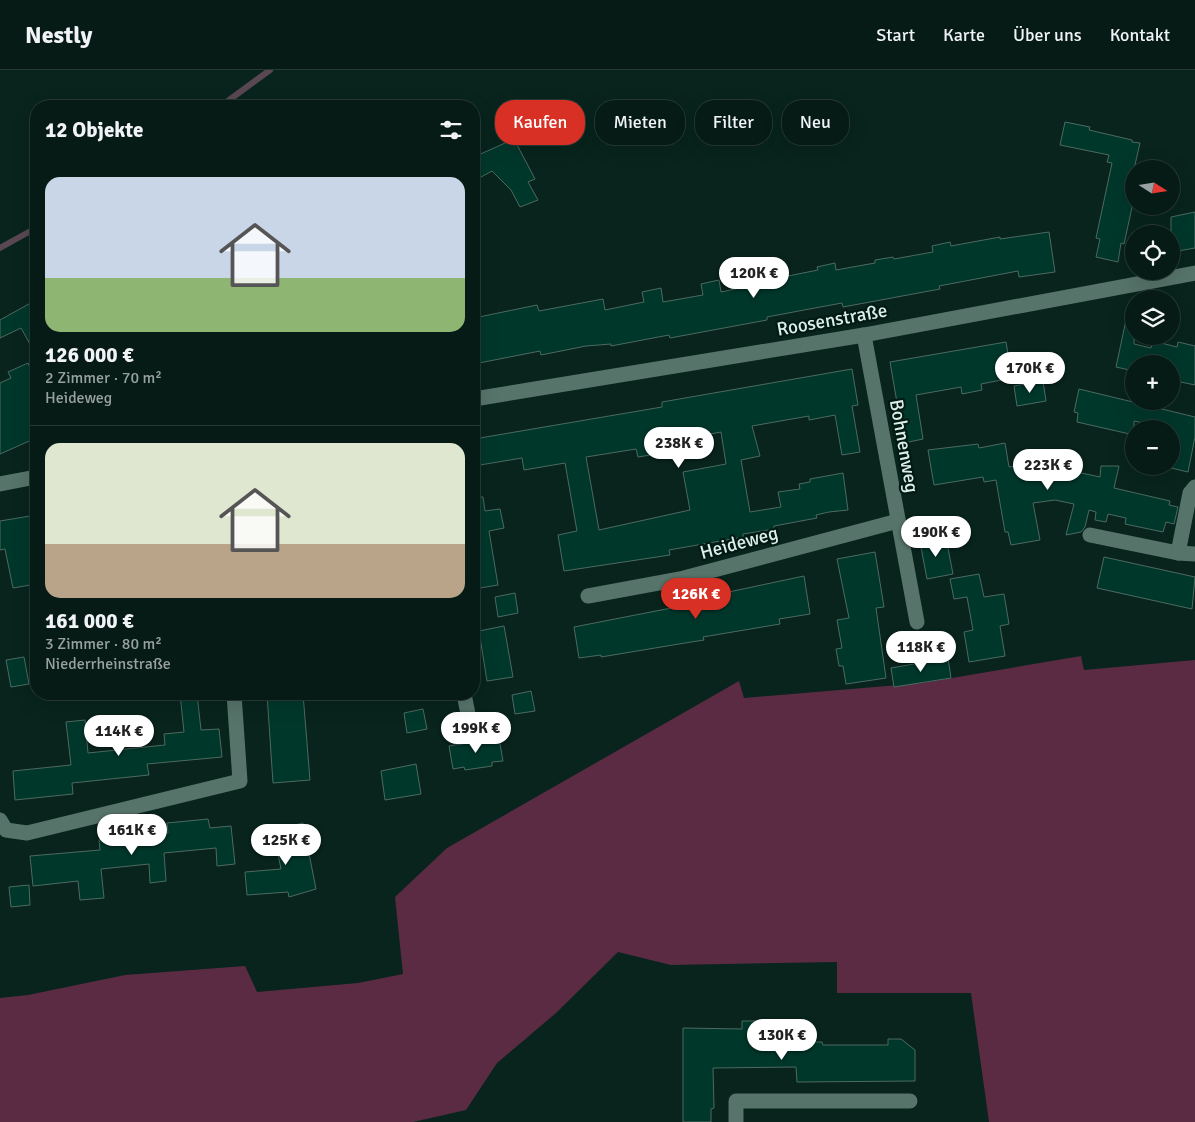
<!DOCTYPE html>
<html lang="de">
<head>
<meta charset="utf-8">
<style>
  body { margin:0; font-family:Signika,sans-serif; background:#142823; color:#f1f3f6; height:100vh; display:flex; flex-direction:column; font-size:19px; white-space:nowrap }
  * { box-sizing:border-box; margin:0 }
  p { font-size:16px; color:#98a1a1 }
  .icon { flex:none; width:28px; height:28px; fill:none; stroke:currentColor; stroke-width:2; stroke-linecap:round; stroke-linejoin:round }
  .map { position:relative; flex:1; overflow:hidden }
  .details { position:absolute; left:30px; top:30px; width:450px; height:600px; display:flex; flex-direction:column; background:#061b16; border-radius:20px; box-shadow:0 5px 20px #0002,0 0 0 1px #273935 }
  .details>* { flex:none }
  .hud { position:absolute; left:495px; top:30px; width:475px; height:45px; display:flex; gap:10px }
  .needle { width:32px; rotate:102deg }
  .buttons { position:absolute; left:1125px; top:90px; display:grid; gap:10px }
  .buttons a { display:grid; place-items:center; width:55px; height:55px; border-radius:50%; background:#061b16; box-shadow:0 5px 20px #0002,0 0 0 1px #273935; font-size:25px }
  .price { position:absolute; translate:-50% -42px; padding:0 11px; border-radius:18px; background:#fff; color:#222; font-size:16px; line-height:32px; filter:drop-shadow(0 1px 2px #0008) }
  .price::after { content:''; position:absolute; left:50%; top:30px; width:15px; height:11px; margin-left:-8px; background:inherit; clip-path:polygon(0 0,100% 0,50% 100%) }
  .price.on { background:#d93025; color:#fff }
  ul { padding:0; list-style:none }
  li { display:grid; align-content:center; gap:10px; height:265px; padding:0 15px }
  li+li { border-top:1px solid #273935 }
  li span { display:grid; place-items:center; height:155px; border-radius:15px; color:#555 }
  li>.icon { margin-inline-start:auto }
  span .icon { width:90px; height:90px; fill:#fffc; stroke-width:1 }
  li b { font-size:21px }
  h2 { display:flex; justify-content:space-between; align-items:center; height:60px; padding:0 15px; font-size:21px }
  .tag { padding:0 18px; border-radius:20px; background:#061b16; box-shadow:0 5px 20px #0002,0 0 0 1px #273935; font-size:18px; line-height:45px }
  .tag.on { background:#d93025; color:#fff }
  header { display:flex; align-items:center; gap:30px; box-sizing:border-box; height:70px; padding:0 25px; background:#061b16; border-bottom:1px solid #273935 }
  header strong { font-size:24px }
  nav { display:flex; gap:28px; margin-inline-start:auto; font-size:18px }
  .map>svg:first-child { display:block }
  .green { fill:#5b2b44 }
  .lines { fill:none; stroke-linecap:round; stroke-linejoin:round }
  .stream { stroke:#594751; stroke-width:6 }
  .building { fill:#00372b; stroke:#4d6a60; fill-rule:evenodd }
  .street { stroke:#57746a; stroke-width:15 }
  .labels { text-anchor:middle; dominant-baseline:central; stroke-width:4.5; stroke-linejoin:round; paint-order:stroke }
  .street-label { font-size:19px; fill:#deeee9; stroke:#011a14 }
</style>
</head>
<body>
<header>
<strong>Nestly</strong>
<nav><a>Start</a><a>Karte</a><a>Über uns</a><a>Kontakt</a></nav>
</header>
<div class="map">
<svg width="1195" height="1052" viewBox="0 0 1195 1052">
  <rect width="100%" height="100%" fill="#08241d"/>
  <!-- green -->
  <path class="green" d="M1081,586L1084,600L1195,590V1052H989L971,923H837V892L671,895L618,882L556,943L497,993L466,1040L413,1052H0V928L28,925L125,905L245,896L257,922L358,913L403,904L395,827L447,778L739,611L744,628L923,613Z"/>
  <g class="lines">
    <!-- stream -->
    <g class="stream">
      <path d="M221,36L270,0"/>
      <path d="M0,178L36,158"/>
    </g>
  </g>
  <!-- building -->
  <g class="building">
    <path d="M1065,52L1090,57L1089,60L1132,70V72L1140,73L1134,99V128L1124,174L1121,173L1118,192L1096,187L1100,169L1096,168L1112,93L1107,92L1109,85L1060,75Z"/>
    <path d="M514,69L535,109L528,112L538,130L520,137L511,120L492,101L474,111V87Z"/>
    <path d="M1195,142V178L1178,181L1176,175L1171,176V147Z"/>
    <path d="M1049,162L1055,202L1019,207L1018,201L939,216L940,219L843,237L842,233L804,240L767,247V250L670,268L669,265L611,276V274L586,276L541,285L540,281L474,294V248L537,235L539,241L603,229L605,240L644,232L642,222L661,218L663,232L703,225L701,214L719,210L721,222L759,214L758,208L777,204L778,208L818,200L817,197L835,193L836,200L875,193V190L893,187L894,189L933,182L932,176L950,172L951,176L1000,167V169Z"/>
    <path d="M36,230V285L21,258L0,268V250Z"/>
    <path d="M1126,250L1134,251V274L1151,278L1153,271L1177,277L1178,272L1195,276V315L1171,310V294H1134V301L1116,297Z"/>
    <path d="M1006,272L1012,308L981,314L982,320L962,324L961,317L916,325L923,369L904,373L890,292Z"/>
    <path d="M28,293L36,312V368L0,384V313L11,308L8,302Z"/>
    <path d="M852,299L858,335L852,336L860,382L842,385L835,345L809,350V346L752,356L760,386L741,390L750,442L781,437L778,422L800,419L799,414L810,412V409L843,403L848,440L829,442L816,445L817,448L774,456V459L743,464V467L669,480L670,485L564,501L558,465L577,461L565,393L524,400L522,388L474,396V369L662,337V332ZM721,362L726,394L683,402L690,440L599,460L586,387L636,379L638,387L675,381L676,390L692,387L688,368Z"/>
    <path d="M1043,311L1046,331L1017,336L1014,316Z"/>
    <path d="M1079,319L1195,347V367L1188,402L1171,398V359L1134,351V365L1077,352L1078,343L1074,342Z"/>
    <path d="M1005,373L1009,397L1054,390L1056,405L1058,398L1100,407L1101,396H1119L1114,418L1170,431L1169,435L1178,437L1174,454L1166,452L1163,462L1125,454L1126,448L1108,444L1106,452L1095,450L1096,442L1089,440L1085,457L1081,462L1066,465L1074,434L1055,430L1033,433L1040,470L1011,475L1008,462H1005L996,410L984,412L983,407L934,415L928,380L978,374L979,378Z"/>
    <path d="M474,427H483L485,441L500,439L504,458L489,461L498,515L474,519Z"/>
    <path d="M36,445V474L30,475L36,514L13,518L5,479L0,480V451Z"/>
    <path d="M946,468L953,504L927,509L920,472Z"/>
    <path d="M875,482L884,537L876,538L886,608L846,614L843,596H839L836,579L842,578L837,550L849,548L837,489Z"/>
    <path d="M1104,487L1195,507L1192,539L1097,518Z"/>
    <path d="M979,504L984,527L1004,524L1009,554L1000,556L1005,586L969,592L964,562L973,560L967,527L954,529L950,509Z"/>
    <path d="M804,506L810,544L779,549L780,554L703,567L704,570L685,573L601,587V585L579,588L574,557L697,533V531L725,526L724,523Z"/>
    <path d="M515,523L518,543L498,547L495,527Z"/>
    <path d="M504,556L513,607L487,611L479,561Z"/>
    <path d="M24,587L29,614L11,617L6,590Z"/>
    <path d="M948,588L951,608L894,617L891,598Z"/>
    <path d="M531,621L535,641L515,644L512,625Z"/>
    <path d="M180,624H197L201,660L219,659L222,687L147,694L149,705L72,713L73,724L15,730L13,701L71,695L66,652L85,650L88,683L165,675L164,664L184,662Z"/>
    <path d="M267,624H303L310,710L273,713Z"/>
    <path d="M423,639L427,659L407,663L404,643Z"/>
    <path d="M499,668L503,691L492,692V696L465,700L464,697L453,699L449,676Z"/>
    <path d="M416,694L421,724L385,730L381,701Z"/>
    <path d="M208,749L210,758L231,756L235,794L217,796L216,778L164,783L166,811L150,813L149,794L101,799L104,828L80,830L78,811L33,816L30,786L100,780L99,770L168,763L167,753Z"/>
    <path d="M303,753L316,819L289,827L288,822L247,825L245,802L281,799L273,760Z"/>
    <path d="M29,815L30,835L11,837L9,817Z"/>
    <path d="M742,951H776L777,972H822L823,975H888V969H901L915,980V1011L797,1012L796,997L713,998L714,1038L711,1039V1052H683V958L742,959Z"/>
  </g>
  <g class="lines">
    <!-- street -->
    <g class="street">
      <path d="M864,265L917,552"/>
      <path d="M474,329L864,265L1195,203"/>
      <path d="M0,414L36,407"/>
      <path d="M1090,465L1178,483L1195,484"/>
      <path d="M1178,483L1190,423L1195,417"/>
      <path d="M588,526L680,509L898,451"/>
      <path d="M464,624L468,644"/>
      <path d="M0,750L6,760L27,763L240,711L234,624"/>
      <path d="M736,1052V1031H910"/>
    </g>
  </g>
  <g class="labels">
    <!-- street labels -->
    <g class="street-label">
      <text transform="translate(832 250) rotate(-10)">Roosenstraße</text>
      <text transform="translate(904 376) rotate(80)">Bohnenweg</text>
      <text transform="translate(739 473) rotate(-15)">Heideweg</text>
    </g>
  </g>
</svg>
<div class="buttons">
<a><svg class="needle" viewBox="-14 -14 28 28"><path d="M0-13l5 13h-10z" fill="#e53935"/><path d="M0 13l5-13h-10z" fill="#98a1a1"/></svg></a>
<a><svg class="icon" aria-label="locate" viewBox="0 0 24 24"><circle cx="12" cy="12" r="6"/><path d="M12 2v4M12 18v4M2 12h4M18 12h4"/></svg></a>
<a><svg class="icon" aria-label="layers" viewBox="0 0 24 24"><path d="M12 4l9 5-9 5-9-5zM3 14l9 5 9-5"/></svg></a>
<a>+</a>
<a>−</a>
</div>
<b class="price" style="left:754px;top:229px">120K €</b>
<b class="price" style="left:1030px;top:324px">170K €</b>
<b class="price" style="left:679px;top:399px">238K €</b>
<b class="price" style="left:1048px;top:421px">223K €</b>
<b class="price" style="left:936px;top:488px">190K €</b>
<b class="price on" style="left:696px;top:550px">126K €</b>
<b class="price" style="left:921px;top:603px">118K €</b>
<b class="price" style="left:476px;top:684px">199K €</b>
<b class="price" style="left:119px;top:687px">114K €</b>
<b class="price" style="left:132px;top:786px">161K €</b>
<b class="price" style="left:286px;top:796px">125K €</b>
<b class="price" style="left:782px;top:991px">130K €</b>
<div class="hud">
<a class="tag on">Kaufen</a>
<a class="tag">Mieten</a>
<a class="tag">Filter</a>
<a class="tag">Neu</a>
</div>
<section class="details">
<h2>12 Objekte<svg class="icon" aria-label="filters" viewBox="0 0 24 24"><path d="M4 7h16M4 17h16"/><circle cx="9" cy="7" r="2"/><circle cx="15" cy="17" r="2"/></svg></h2>
<ul>
<li><span style="background:linear-gradient(#c9d6e8 65%,#8fb573 0)"><svg class="icon" aria-label="home" viewBox="0 0 24 24"><path d="M3 11l9-7 9 7M6 9v11h12V9"/></svg></span><div><b>126 000 €</b><p>2 Zimmer · 70 m²</p><p>Heideweg</p></div></li>
<li><span style="background:linear-gradient(#dfe7d0 65%,#b9a48a 0)"><svg class="icon" aria-label="home" viewBox="0 0 24 24"><path d="M3 11l9-7 9 7M6 9v11h12V9"/></svg></span><div><b>161 000 €</b><p>3 Zimmer · 80 m²</p><p>Niederrheinstraße</p></div></li>
</ul>
</section>
</div>
</body>
</html>
